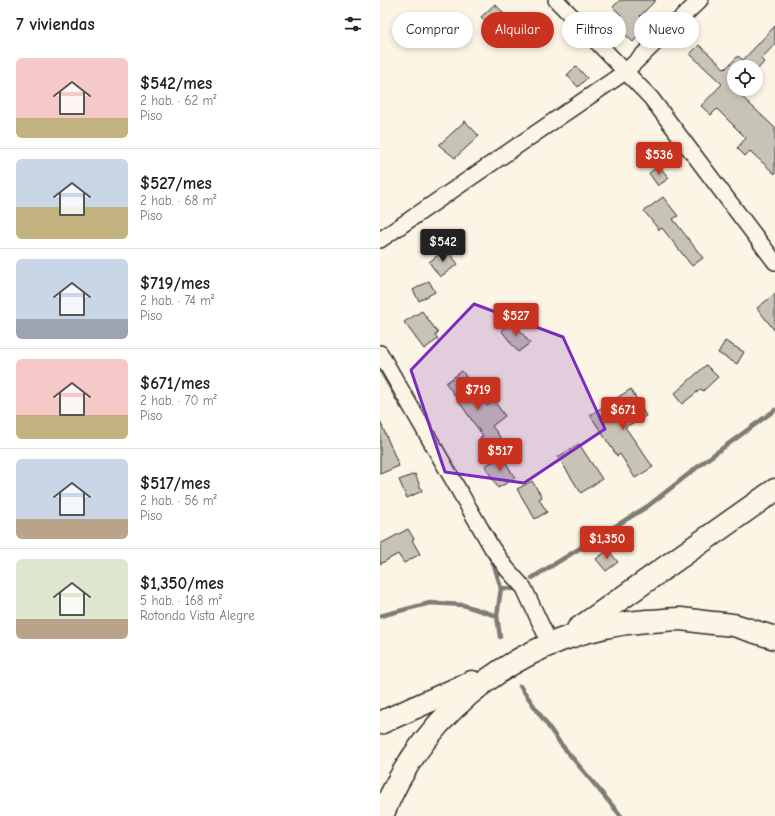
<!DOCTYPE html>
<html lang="es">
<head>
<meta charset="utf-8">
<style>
  body { margin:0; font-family:"Comic Neue",sans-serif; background:#f2f2f2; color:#202124; height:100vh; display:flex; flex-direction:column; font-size:15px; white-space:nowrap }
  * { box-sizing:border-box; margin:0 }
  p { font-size:13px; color:#757577 }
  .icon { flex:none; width:22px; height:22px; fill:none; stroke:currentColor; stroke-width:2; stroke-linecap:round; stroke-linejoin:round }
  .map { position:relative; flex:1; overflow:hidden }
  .panel { display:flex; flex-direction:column; background:#fff; width:380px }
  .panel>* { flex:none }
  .guide { position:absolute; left:12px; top:12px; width:323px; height:36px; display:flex; gap:8px }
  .buttons { position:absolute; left:347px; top:60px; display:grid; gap:8px }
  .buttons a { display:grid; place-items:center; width:36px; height:36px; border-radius:50%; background:#fff; box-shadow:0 2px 6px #0003; font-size:20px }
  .price { position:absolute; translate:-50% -34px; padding:0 9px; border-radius:4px; background:#c8321e; color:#fff; font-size:13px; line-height:26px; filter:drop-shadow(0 1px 2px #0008) }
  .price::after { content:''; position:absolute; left:50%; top:24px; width:12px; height:9px; margin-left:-6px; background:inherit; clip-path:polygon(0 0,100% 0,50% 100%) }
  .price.on { background:#222; color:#fff }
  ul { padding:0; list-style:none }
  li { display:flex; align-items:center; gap:12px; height:100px; padding:0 16px }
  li+li { border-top:1px solid #e0e0e0 }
  li span { display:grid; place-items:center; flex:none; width:112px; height:80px; border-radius:6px; color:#555 }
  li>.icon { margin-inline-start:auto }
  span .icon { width:48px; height:48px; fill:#fffc; stroke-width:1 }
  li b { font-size:17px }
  h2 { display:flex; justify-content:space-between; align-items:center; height:48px; padding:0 16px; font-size:17px }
  .chip { padding:0 14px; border-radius:18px; background:#fff; box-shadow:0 2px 6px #0003; font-size:14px; line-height:36px }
  .chip.on { background:#c8321e; color:#fff }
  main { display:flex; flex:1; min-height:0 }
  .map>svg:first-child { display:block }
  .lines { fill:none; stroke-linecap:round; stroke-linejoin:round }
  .stream { stroke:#7d7b74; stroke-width:4.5 }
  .building { fill:#c8c3b7; stroke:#2b2b2b }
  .street-casing { stroke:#2b2b2b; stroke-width:18 }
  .highway-casing { stroke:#2b2b2b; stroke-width:25 }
  .street { stroke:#fcf5e5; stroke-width:15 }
  .highway { stroke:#fcf5e5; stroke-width:22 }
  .marked { fill:#7b2cbf; fill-opacity:0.2; stroke:#7b2cbf; stroke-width:3; stroke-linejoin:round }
</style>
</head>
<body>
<main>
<section class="panel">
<h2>7 viviendas<svg class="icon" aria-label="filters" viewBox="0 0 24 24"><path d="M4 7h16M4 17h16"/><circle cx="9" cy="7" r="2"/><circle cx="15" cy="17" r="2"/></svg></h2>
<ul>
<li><span style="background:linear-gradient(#f6c9c9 75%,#c2b280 0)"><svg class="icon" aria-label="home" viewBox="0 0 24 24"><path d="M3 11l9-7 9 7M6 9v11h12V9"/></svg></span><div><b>$542/mes</b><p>2 hab. · 62 m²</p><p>Piso</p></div></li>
<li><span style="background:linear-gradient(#c9d6e8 60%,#c2b280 0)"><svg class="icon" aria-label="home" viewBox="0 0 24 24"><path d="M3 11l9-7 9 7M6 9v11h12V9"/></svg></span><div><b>$527/mes</b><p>2 hab. · 68 m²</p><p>Piso</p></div></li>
<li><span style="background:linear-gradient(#c9d6e8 75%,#9aa5b1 0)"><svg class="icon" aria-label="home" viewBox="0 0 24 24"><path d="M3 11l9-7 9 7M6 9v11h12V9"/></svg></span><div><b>$719/mes</b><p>2 hab. · 74 m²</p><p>Piso</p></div></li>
<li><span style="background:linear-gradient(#f6c9c9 70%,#c2b280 0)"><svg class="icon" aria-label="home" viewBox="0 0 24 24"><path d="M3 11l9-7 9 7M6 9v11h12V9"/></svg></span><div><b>$671/mes</b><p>2 hab. · 70 m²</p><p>Piso</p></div></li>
<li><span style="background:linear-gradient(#c9d6e8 75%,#b9a48a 0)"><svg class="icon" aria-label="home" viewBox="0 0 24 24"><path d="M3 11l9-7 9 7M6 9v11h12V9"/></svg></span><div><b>$517/mes</b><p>2 hab. · 56 m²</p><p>Piso</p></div></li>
<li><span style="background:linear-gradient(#dfe7d0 75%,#b9a48a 0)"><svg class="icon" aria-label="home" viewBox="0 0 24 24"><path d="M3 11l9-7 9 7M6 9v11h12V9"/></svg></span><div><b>$1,350/mes</b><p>5 hab. · 168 m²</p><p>Rotonda Vista Alegre</p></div></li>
</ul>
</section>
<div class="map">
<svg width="395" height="816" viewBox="0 0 395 816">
  <rect width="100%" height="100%" fill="#fcf5e5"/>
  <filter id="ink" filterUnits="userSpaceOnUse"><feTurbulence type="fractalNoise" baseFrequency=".025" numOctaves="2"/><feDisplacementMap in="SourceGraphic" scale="8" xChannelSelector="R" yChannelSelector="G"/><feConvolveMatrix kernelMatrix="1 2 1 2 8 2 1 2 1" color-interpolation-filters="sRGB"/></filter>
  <g filter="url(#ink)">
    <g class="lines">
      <!-- stream -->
      <g class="stream">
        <path d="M0,369L22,407"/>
        <path d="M110,557L114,565L121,588L134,589"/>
        <path d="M152,578L268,506L329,458L395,410"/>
        <path d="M0,616L50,603L83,605L117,616"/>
        <path d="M120,637L117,616L121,588"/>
        <path d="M140,686L180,743L241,816"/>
      </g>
    </g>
    <!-- building -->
    <g class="building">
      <path d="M240,0H276L260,16L269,25L253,42L233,23L241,15L233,7Z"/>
      <path d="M115,4L125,15L122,17L133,30L122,40L101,17Z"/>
      <path d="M395,26V44L381,59L384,62L376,71V67H354V89H359L357,92L395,128V174L370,151L365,156L357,148L366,138L337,109L331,115L321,106L342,84L310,54L319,45L345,69L358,56L363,60Z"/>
      <path d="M196,66L207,78L198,87L187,75Z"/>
      <path d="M85,121L99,136L75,158L59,145Z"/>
      <path d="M279,166L289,178L278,186L269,173Z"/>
      <path d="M283,197L298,216L293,219L323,258L312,266L282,228L279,230L264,211Z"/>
      <path d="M66,249L78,264L60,277L49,262Z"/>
      <path d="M49,281L55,292L39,301L33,290Z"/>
      <path d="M395,294V331L377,308Z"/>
      <path d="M42,311L58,333L55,335L58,339L44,349L24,322Z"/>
      <path d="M133,322L150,343L138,352L121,330Z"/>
      <path d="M345,341L364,352L357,364L338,353Z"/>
      <path d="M326,365L338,377L323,391L321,389L302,404L294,394Z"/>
      <path d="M82,371L107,406L114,401L125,416L112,426L126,445L113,454L100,437L103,436L66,383Z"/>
      <path d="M251,389L266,416L245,427L273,467L255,478L240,454L237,456L210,415Z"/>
      <path d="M0,421L19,466L0,474Z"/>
      <path d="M199,444L222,479L201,493L178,457Z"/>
      <path d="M122,456L135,478L118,488L105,466Z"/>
      <path d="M35,474L42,491L27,498L19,480Z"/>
      <path d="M152,481L162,497L159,499L167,512L155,519L137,489Z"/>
      <path d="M28,529L34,539L32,540L40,554L24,563L18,554L0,564V544Z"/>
      <path d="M228,550L238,562L226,571L216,559Z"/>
    </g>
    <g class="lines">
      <defs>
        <g id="street">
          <path d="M176,0L271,98L395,262"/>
          <path d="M0,240L245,72L320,0"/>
          <path d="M0,353L112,548L127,569L144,588L170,644"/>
        </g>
        <g id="highway">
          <path d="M198,629L395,490"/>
          <path d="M0,723L92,682"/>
          <path d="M2,816C44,707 150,629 267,621C278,621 290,619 300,619C311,620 322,622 333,623C341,624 350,624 357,626C370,630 382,634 395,638"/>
        </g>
      </defs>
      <!-- street casing -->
      <use href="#street" class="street-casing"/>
      <!-- highway casing -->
      <use href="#highway" class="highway-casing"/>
      <!-- street -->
      <use href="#street" class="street"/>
      <!-- highway -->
      <use href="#highway" class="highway"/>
    </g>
  </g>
  <!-- marked area -->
  <path class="marked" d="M94,304L183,337L225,429L144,483L65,472L31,370Z"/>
</svg>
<div class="buttons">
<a><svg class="icon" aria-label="locate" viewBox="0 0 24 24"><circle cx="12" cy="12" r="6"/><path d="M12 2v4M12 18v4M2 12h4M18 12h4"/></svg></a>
</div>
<b class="price" style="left:279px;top:176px">$536</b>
<b class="price on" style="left:63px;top:263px">$542</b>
<b class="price" style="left:136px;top:337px">$527</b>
<b class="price" style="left:98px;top:411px">$719</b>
<b class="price" style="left:243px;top:431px">$671</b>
<b class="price" style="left:120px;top:472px">$517</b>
<b class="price" style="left:227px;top:560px">$1,350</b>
<div class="guide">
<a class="chip">Comprar</a>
<a class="chip on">Alquilar</a>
<a class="chip">Filtros</a>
<a class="chip">Nuevo</a>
</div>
</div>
</main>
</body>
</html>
